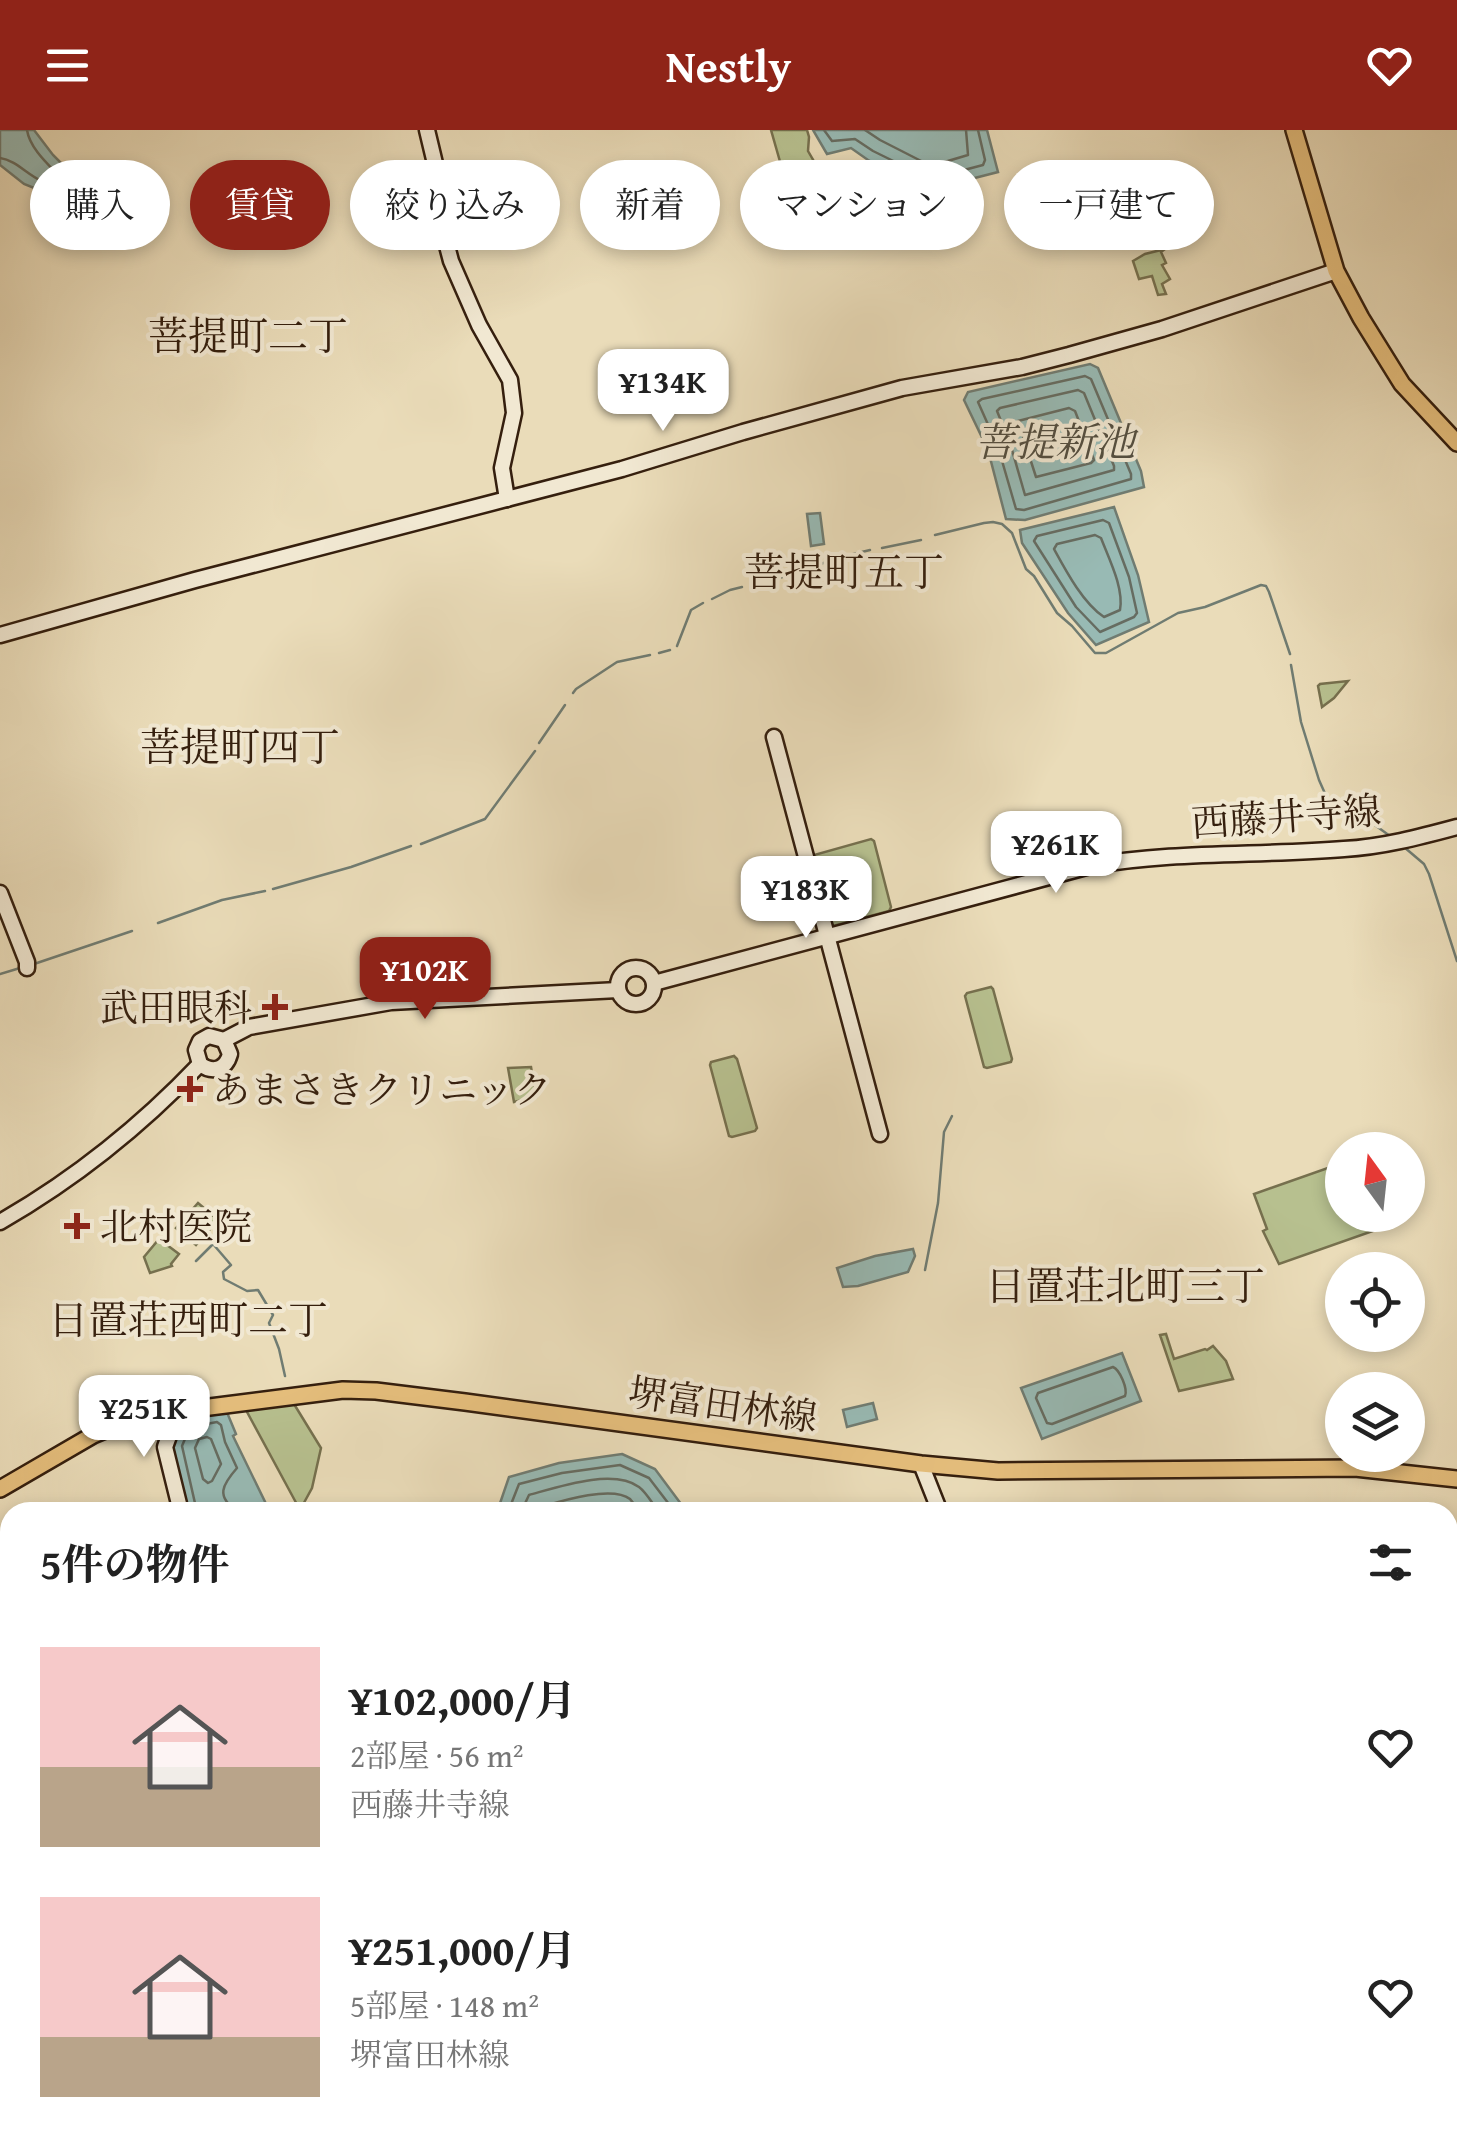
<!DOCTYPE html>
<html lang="ja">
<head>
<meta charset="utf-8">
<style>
  body { margin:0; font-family:"Gentium Book Plus","Noto Serif JP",serif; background:#f2f2f2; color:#222; height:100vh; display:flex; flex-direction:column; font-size:38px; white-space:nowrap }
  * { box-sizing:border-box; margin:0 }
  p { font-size:32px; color:#767676 }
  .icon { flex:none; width:55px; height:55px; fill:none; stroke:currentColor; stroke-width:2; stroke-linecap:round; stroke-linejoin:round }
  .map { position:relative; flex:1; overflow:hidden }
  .details { position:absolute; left:0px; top:1372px; width:1458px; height:642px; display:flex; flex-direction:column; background:#fff; border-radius:30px 30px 0 0; box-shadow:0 5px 15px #0003 }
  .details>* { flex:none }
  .guide { position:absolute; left:30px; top:30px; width:1398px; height:90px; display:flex; gap:20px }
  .needle { width:65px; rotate:345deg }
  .buttons { position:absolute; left:1325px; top:1002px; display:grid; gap:20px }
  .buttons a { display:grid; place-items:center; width:100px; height:100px; border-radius:50%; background:#fff; box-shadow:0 5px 15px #0003; font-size:50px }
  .price { position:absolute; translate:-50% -85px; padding:0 22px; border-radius:20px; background:#fff; color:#222; font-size:32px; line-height:65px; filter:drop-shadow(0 2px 5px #0008) }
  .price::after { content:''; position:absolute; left:50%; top:60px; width:30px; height:22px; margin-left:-15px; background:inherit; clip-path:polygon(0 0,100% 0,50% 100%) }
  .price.current { background:#8f2418; color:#fff }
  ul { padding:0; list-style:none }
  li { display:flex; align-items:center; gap:30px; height:250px; padding:0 40px }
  li span { display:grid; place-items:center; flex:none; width:280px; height:200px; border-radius:0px; color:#555 }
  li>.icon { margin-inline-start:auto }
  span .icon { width:120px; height:120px; fill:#fffc; stroke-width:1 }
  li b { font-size:42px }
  h2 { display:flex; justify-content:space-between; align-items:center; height:120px; padding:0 40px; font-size:42px }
  .pill { padding:0 35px; border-radius:45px; background:#fff; box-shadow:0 5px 15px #0003; font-size:35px; line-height:90px }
  .pill.current { background:#8f2418; color:#fff }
  header { display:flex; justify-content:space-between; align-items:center; height:130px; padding:0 40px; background:#8f2418; color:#fff; font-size:45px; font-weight:800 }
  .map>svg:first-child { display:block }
  .green { fill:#b7c08f; stroke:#76704e; stroke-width:2.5 }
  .water { fill:#98bab4; stroke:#707c72; stroke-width:2.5 }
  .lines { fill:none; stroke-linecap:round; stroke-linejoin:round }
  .shore { stroke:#666c61; stroke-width:2.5 }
  .stream { stroke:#707c72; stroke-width:2.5 }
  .secondary-casing { stroke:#351f0e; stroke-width:19 }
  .primary-casing { stroke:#351f0e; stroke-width:20 }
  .highway-casing { stroke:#351f0e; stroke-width:22 }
  .secondary { stroke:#f1e8d2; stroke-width:14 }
  .primary { stroke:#e5be7c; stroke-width:15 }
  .highway { stroke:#e5be7c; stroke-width:18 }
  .rail { stroke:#351f0e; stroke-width:2.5; stroke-dasharray:18 18; stroke-linecap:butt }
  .primary-bridge-casing { stroke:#351f0e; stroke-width:20; stroke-linecap:butt }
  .primary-bridge { stroke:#e5be7c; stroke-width:15 }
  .poi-dot { fill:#8f2418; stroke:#f1e8d2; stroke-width:4 }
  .labels { text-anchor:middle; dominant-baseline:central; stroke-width:8; stroke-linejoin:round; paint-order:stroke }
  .street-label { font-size:38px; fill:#351f0e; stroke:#f1e8d2 }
  .poi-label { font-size:38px; fill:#351f0e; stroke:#f1e8d2; text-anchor:start }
  .neighbourhood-label { font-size:40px; fill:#351f0e; stroke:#f1e8d2 }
  .water-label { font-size:40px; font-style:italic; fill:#534e40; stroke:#f1e8d2 }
</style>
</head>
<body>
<header><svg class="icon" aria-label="menu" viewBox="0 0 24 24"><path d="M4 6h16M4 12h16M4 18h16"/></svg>Nestly<svg class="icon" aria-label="heart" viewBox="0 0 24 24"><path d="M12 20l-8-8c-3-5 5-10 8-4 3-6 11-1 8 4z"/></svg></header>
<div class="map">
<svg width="1457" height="2013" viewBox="0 0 1457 2013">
  <rect width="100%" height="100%" fill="#eadcb9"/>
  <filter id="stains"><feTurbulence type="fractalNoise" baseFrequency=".002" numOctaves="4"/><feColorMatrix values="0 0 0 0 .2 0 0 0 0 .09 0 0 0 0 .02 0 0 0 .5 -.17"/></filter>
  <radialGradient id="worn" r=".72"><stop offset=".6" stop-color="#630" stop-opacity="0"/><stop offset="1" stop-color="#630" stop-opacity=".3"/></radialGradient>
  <!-- green -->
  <g class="green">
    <path d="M771,0H807L809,7L808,21L823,47L794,87L759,63L782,56L777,37L781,35Z"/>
    <path d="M1165,119L1161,122L1166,133L1162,135L1170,149L1162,154L1166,164L1158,165L1152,146L1139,149L1133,131L1145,124Z"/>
    <path d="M1348,551L1334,568L1322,577L1318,556L1320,554Z"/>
    <path d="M871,709L874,711L891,777L889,781L833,796L829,794L811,729L814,725Z"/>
    <path d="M991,857L993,859L1012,929L1011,932L987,938L984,937L965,866L967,863Z"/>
    <path d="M734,926L737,929L757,998L755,1001L732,1007L729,1006L710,935L711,932Z"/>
    <path d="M531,937L536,967L514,972L508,938Z"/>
    <path d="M1342,1033V1085H1382L1387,1096L1279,1134L1263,1101L1267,1099L1254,1064Z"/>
    <path d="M198,1073L218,1090L196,1115L176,1098Z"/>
    <path d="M159,1109L179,1124L171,1134L172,1136L150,1143L144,1127Z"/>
    <path d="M1166,1204L1174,1229L1205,1219L1207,1220L1213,1216L1226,1231L1233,1249L1179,1261L1160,1205Z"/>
    <path d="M294,1274L321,1318L312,1358L300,1380L246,1280Z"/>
  </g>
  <!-- water -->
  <g class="water">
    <path d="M0,0H34L53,25L84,56L64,70L24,54L0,35Z"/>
    <path d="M813,0H987L998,42L928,60L868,30L851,18L827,24Z"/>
    <path d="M1090,234L1098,238L1141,341L1144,357L1025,390L1006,389L988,320L964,270L968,262Z"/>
    <path d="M1114,377L1138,445L1149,492L1096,515L1068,483L1022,413L1020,400Z"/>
    <path d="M820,383L824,414L811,416L807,384Z"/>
    <path d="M913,1119L915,1126L908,1142L858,1156L843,1157L837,1138L875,1126Z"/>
    <path d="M1122,1223L1141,1271L1042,1309L1021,1258Z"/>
    <path d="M873,1273L877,1289L847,1297L843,1280Z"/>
    <path d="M226,1280L236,1304L233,1306L270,1382H189L186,1378L172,1315L182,1288Z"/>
    <path d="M622,1324L655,1339L687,1382H497L509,1347L559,1333Z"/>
    <path d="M695,2005H867L870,2013H683Z"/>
  </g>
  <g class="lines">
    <!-- shore -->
    <g class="shore">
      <path d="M824,0L832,11L855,9L873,21L930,49L983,35L985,30L978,0"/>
      <path d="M865,0L880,10L931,36L968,25L966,0"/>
      <path d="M0,28C22,31 33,56 62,55V49C49,35 30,19 27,0"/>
      <path d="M1085,246L1091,249L1131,344V349L1024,380L1016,379L998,317L978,272L982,269Z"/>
      <path d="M1078,260L1084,263L1114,336V340L1025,365L1010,313L997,281L1000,278Z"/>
      <path d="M1069,278L1075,281L1094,330L1091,333L1036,347L1018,291Z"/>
      <path d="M1103,390L1109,393L1129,447L1137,483L1134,487L1100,502L1076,477L1034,411L1037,406Z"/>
      <path d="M1095,405L1101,408C1109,429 1124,458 1120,480L1104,487C1083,473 1066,441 1054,419L1057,414Z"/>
      <path d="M1113,1237C1120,1240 1128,1259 1125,1266L1052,1294L1047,1293L1036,1268L1038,1263Z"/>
      <path d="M207,1307L211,1309L221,1334L212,1351L208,1353L203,1349L195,1318L199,1309Z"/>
      <path d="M197,1382L182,1316L190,1297L217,1292L221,1295L225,1312L237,1338C223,1354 214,1367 239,1382"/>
      <path d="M508,1382L519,1354L562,1343L620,1335L649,1348L675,1382"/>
      <path d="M521,1382L529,1365C558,1357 613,1338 639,1357C647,1363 653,1375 659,1382"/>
      <path d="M537,1382L541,1377C561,1371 612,1355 630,1369C631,1370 639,1381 640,1382"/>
    </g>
    <!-- stream -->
    <g class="stream">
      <path d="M935,405L984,393L993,392L1002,394L1012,403L1026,439L1034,446L1057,483L1072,496L1095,523H1106L1178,483L1205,477L1261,455L1266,456L1269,462L1290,524"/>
      <path d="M882,418L921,410"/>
      <path d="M802,441L837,428L870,420"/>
      <path d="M752,455L790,445"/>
      <path d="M712,469L730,460L742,457"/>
      <path d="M677,516L691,480L703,473"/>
      <path d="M659,523L670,520"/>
      <path d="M1291,535L1301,592L1319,650L1331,677L1353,681L1360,685"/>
      <path d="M573,563L576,559L617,532L650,525"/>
      <path d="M539,613L565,575"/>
      <path d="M1372,693L1390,706"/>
      <path d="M421,714L485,689L535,621"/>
      <path d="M1404,717L1424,734L1429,744L1457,831"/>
      <path d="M273,759L351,737L411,716"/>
      <path d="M158,793L222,770L265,761"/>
      <path d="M34,834L132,801"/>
      <path d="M0,844L20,838"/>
      <path d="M196,1131L213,1114L231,1135L223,1142L224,1149L247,1161L258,1160L273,1185L269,1193L279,1219L285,1246"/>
      <path d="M925,1140L938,1073L944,1002L952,986"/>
      <path d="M883,2005L886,2013"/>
      <path d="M640,2013L658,2005"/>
    </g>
    <defs>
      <g id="secondary">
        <path d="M427,0L438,46L442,97L451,131L479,195L510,250L514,283L502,338L507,369"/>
        <path d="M0,505L195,450L622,339L743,302L902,258L1022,237L1069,225L1162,199L1336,141"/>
        <path d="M774,607L880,1004"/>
        <path d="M0,763L27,832V838"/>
        <circle cx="636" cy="856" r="18"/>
        <path d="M654,853L1090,736C1174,721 1259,726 1344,719C1382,717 1420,707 1457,697"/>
        <path d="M200,934L196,920L200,911L209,906L224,910L249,897L391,872L618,860"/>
        <path d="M200,934C213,944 226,939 230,924L224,910"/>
        <path d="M0,1092C75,1049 141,996 200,934"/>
        <path d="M178,1281L165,1317L181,1382"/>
        <path d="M921,1334L940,1382"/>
        <path d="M1293,2005L1303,2013"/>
      </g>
      <g id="primary">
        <path d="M1294,0L1336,141L1361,188L1402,254L1457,313"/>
        <path d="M0,1359L93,1305L139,1286L343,1260L376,1261L465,1272L921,1334L998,1341L1355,1338L1457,1349"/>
        <path d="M1448,1665L1457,1657"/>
        <path d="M1448,1723L1457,1715"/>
        <path d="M1059,2013L1069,2005"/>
      </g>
      <g id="highway">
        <path d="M1448,1680L1457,1672"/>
        <path d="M1448,1700L1457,1691"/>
        <path d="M1082,2013L1091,2005"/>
        <path d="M1102,2013L1110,2005"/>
      </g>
    </defs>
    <!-- secondary casing -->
    <use href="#secondary" class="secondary-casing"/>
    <!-- primary casing -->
    <use href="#primary" class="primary-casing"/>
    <!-- highway casing -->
    <use href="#highway" class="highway-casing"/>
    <!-- secondary -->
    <use href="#secondary" class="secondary"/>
    <!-- primary -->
    <use href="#primary" class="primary"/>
    <!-- highway -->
    <use href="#highway" class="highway"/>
    <!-- rail -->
    <g class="rail">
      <path d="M0,1419L10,1422"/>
      <path d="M1306,2005L1316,2013"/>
    </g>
    <defs>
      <path id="primary-bridge" d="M1125,2013L1134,2005"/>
    </defs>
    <!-- primary-bridge casing -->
    <use href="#primary-bridge" class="primary-bridge-casing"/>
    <!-- primary-bridge -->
    <use href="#primary-bridge" class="primary-bridge"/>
  </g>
  <!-- markers -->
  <g class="poi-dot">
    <path d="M270 862h10v10h10v10h-10v10h-10v-10h-10v-10h10z"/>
    <path d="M185 944h10v10h10v10h-10v10h-10v-10h-10v-10h10z"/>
    <path d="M72 1081h10v10h10v10h-10v10h-10v-10h-10v-10h10z"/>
  </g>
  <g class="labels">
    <!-- street labels -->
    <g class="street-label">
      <text transform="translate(1286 686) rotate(-4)">西藤井寺線</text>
      <text transform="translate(723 1274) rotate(8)">堺富田林線</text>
    </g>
    <!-- poi labels -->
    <g class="poi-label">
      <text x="252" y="877" text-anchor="end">武田眼科</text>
      <text x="212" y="959">あまさきクリニック</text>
      <text x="100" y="1096">北村医院</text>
    </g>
    <!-- neighbourhood labels -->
    <g class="neighbourhood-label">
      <text x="248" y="205">菩提町二丁</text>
      <text x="844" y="441">菩提町五丁</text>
      <text x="240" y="616">菩提町四丁</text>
      <text x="1125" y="1155">日置荘北町三丁</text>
      <text x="188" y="1189">日置荘西町二丁</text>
    </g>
    <!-- water labels -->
    <g class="water-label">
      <text x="1055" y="311">菩提新池</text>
    </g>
  </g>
  <rect width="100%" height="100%" filter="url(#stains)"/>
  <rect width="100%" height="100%" fill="url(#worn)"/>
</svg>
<div class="buttons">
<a><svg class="needle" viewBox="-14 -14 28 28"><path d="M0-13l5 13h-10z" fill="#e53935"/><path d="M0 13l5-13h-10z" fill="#767676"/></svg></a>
<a><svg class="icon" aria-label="locate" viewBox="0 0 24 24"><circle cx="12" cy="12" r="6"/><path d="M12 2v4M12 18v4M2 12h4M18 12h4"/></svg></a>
<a><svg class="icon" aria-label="layers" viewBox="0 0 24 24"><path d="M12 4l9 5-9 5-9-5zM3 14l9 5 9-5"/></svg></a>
</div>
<b class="price" style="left:663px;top:304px">¥134K</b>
<b class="price" style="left:1056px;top:766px">¥261K</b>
<b class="price" style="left:806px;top:811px">¥183K</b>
<b class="price current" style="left:425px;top:892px">¥102K</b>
<b class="price" style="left:144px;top:1330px">¥251K</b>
<div class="guide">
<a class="pill">購入</a>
<a class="pill current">賃貸</a>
<a class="pill">絞り込み</a>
<a class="pill">新着</a>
<a class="pill">マンション</a>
<a class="pill">一戸建て</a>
</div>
<section class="details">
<h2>5件の物件<svg class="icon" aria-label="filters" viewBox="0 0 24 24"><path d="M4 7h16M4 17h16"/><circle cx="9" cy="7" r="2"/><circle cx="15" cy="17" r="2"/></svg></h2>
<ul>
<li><span style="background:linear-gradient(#f6c9c9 60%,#b9a48a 0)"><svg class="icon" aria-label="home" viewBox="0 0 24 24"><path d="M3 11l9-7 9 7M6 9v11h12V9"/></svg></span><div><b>¥102,000/月</b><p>2部屋 · 56 m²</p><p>西藤井寺線</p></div><svg class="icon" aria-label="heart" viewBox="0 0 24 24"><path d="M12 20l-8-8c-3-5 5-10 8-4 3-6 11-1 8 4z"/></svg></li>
<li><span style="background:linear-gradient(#f6c9c9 70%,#b9a48a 0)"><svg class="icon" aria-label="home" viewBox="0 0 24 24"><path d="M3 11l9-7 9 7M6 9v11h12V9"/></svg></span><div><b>¥251,000/月</b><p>5部屋 · 148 m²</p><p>堺富田林線</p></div><svg class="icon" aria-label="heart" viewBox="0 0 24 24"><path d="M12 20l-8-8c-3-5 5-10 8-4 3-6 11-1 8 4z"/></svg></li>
</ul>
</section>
</div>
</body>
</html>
